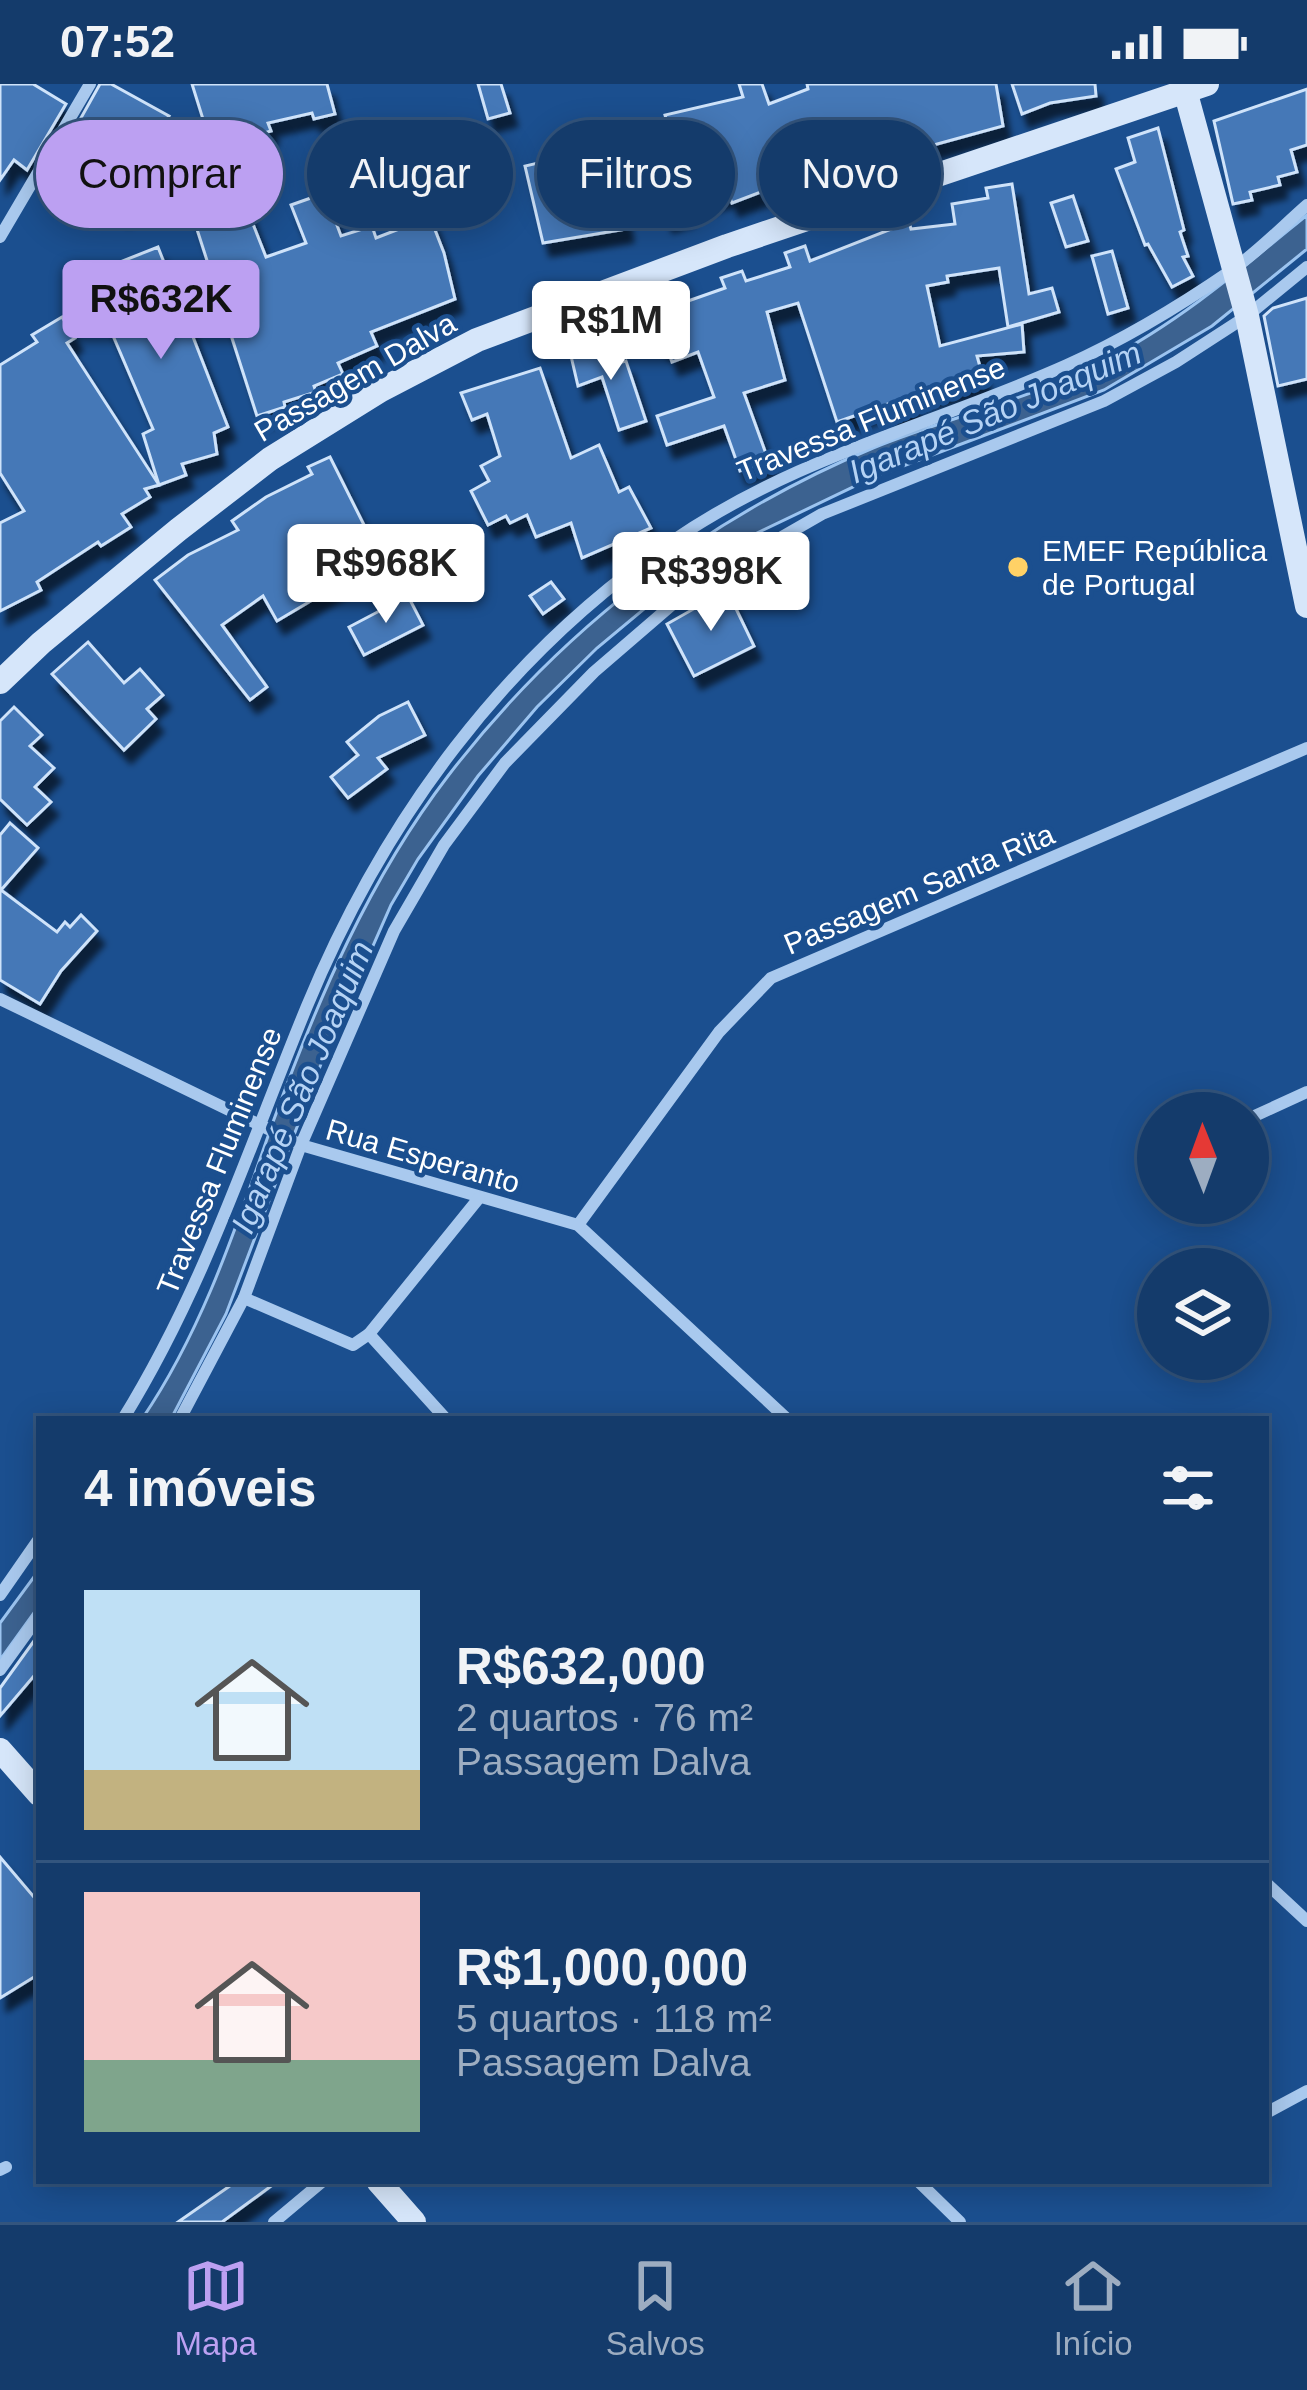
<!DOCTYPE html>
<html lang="pt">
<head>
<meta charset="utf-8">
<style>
  body { margin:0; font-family:Arial,sans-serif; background:#1d4271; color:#f1f3f6; height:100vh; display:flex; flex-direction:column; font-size:45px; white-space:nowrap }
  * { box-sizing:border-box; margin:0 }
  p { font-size:39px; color:#9dadc1 }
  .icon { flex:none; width:66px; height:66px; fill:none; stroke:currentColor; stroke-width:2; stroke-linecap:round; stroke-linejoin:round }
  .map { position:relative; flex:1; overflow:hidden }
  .sheet { position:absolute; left:36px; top:1332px; width:1233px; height:768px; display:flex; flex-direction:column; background:#143b6b; border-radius:0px; box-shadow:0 6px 30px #0003,0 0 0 3px #33557e }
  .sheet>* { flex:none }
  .top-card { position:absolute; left:36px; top:36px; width:1236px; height:108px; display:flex; gap:24px }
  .needle { width:78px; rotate:359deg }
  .tools { position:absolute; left:1137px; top:1008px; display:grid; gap:24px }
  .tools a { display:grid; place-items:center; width:132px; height:132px; border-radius:50%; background:#143b6b; box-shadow:0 6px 30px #0003,0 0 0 3px #33557e; font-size:60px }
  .price { position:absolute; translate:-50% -102px; padding:0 27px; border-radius:12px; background:#fff; color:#222; font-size:39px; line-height:78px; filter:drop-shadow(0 3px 6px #0008) }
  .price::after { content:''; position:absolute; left:50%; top:72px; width:36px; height:27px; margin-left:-18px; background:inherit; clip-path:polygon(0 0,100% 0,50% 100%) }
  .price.active { background:#bca0f2; color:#111 }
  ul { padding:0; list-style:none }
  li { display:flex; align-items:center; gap:36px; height:300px; padding:0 48px }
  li+li { border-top:3px solid #33557e }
  li span { display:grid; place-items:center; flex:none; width:336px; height:240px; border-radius:0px; color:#555 }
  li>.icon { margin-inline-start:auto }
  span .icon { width:144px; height:144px; fill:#fffc; stroke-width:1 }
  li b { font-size:51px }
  h2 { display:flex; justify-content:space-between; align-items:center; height:144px; padding:0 48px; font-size:51px }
  .tag { padding:0 42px; border-radius:54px; background:#143b6b; box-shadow:0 6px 30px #0003,0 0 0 3px #33557e; font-size:42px; line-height:108px }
  .tag.active { background:#bca0f2; color:#111 }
  .status { display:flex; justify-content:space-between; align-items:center; height:84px; padding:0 60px; background:#143b6b; direction:ltr }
  .status svg { height:33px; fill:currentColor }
  .tabs { display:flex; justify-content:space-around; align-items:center; height:168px; border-top:3px solid #33557e; background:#143b6b; font-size:33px; color:#9dadc1 }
  .tabs a { display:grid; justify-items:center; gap:6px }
  .tabs .active { color:#bca0f2 }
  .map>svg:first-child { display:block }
  .water { fill:#3c6290; stroke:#9cc4f0; stroke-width:3 }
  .building { fill:#4478b7; stroke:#cfe3fa; stroke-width:3; filter:url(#shadow) }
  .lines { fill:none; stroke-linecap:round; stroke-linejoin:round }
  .street { stroke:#a9c9ee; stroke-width:12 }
  .secondary { stroke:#d6e6fa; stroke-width:24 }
  .poi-dot { fill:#ffd166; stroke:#1b4f8f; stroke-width:4.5 }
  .labels { text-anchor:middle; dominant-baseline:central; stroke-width:9; stroke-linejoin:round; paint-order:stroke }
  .street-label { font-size:30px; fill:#fff; stroke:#1b4f8f }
  .poi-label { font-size:30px; fill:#fff; stroke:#1b4f8f; text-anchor:start }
  .water-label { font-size:33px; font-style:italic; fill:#b5d3f5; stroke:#1b4f8f }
</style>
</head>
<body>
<div class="status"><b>07:52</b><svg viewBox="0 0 49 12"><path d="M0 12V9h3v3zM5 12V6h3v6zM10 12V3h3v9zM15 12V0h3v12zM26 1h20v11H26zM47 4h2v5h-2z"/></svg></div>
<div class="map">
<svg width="1307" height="2138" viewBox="0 0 1307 2138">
  <defs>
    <filter id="shadow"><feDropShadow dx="7" dy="13" stdDeviation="3" flood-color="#0009"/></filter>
  </defs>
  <rect width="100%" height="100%" fill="#1b4f8f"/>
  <!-- water -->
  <g class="water">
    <path d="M1307,131V165L1212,242L1104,306L874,393L755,450L662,510L597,564L537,623L478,692L418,775L391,821L321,980L226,1230L171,1335H142C204,1244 237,1140 273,1038C317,917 369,795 448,692C559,547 705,434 873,364C949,333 1029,316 1102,278C1178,239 1241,185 1307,131Z"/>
    <path d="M39,1486V1522L0,1576V1539Z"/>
  </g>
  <!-- building -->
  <g class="building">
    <path d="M0,0H33L66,20L27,86L14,76L0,96Z"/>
    <path d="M100,0H111L169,32L122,98L137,106L123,129L72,100L64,111L45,98Z"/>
    <path d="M192,0H327L335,30L314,35L312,29L268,39L271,47L212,64Z"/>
    <path d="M478,0H501L510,29L488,35Z"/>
    <path d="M739,0H762L769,20L808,5L807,0H996L1003,42L868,79L781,108L779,101L732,119L728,109L686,121L688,128L666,135L639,46L667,38L665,31L743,13Z"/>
    <path d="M1012,0H1095L1096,12L1050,19L1022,30Z"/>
    <path d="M1307,5V61L1291,66L1297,88L1278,93L1280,101L1250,108L1252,116L1233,120L1214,37Z"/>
    <path d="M1158,44L1184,146L1180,148L1188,172L1183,173L1193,192L1172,203L1148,160L1145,161L1116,85L1135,78L1128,54Z"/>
    <path d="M613,70L626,145L543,159L525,82L568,72L569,78Z"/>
    <path d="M234,92L266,173L306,159L291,121L325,109L341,152L372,142L376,154L430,133L444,169L455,215L371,248L377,262L338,279L343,290L314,302L316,308L284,318L285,323L257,332L185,108Z"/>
    <path d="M1012,100L1029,210L1052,204L1059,228L1008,243L999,184L947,192L948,198L927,202L940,262L1022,240L1024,268L977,272L984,297L911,315L915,327L893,334L888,320L837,338L798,219L767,228L785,296L744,309L769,378L740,387L724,342L667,361L657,332L714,313L698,268L672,278L666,261L662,262L651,230L725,204L721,194L742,187L746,197L790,183L785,169L805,162L810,177L909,138L911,145L955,140L952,120L988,114L986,104Z"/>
    <path d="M1073,112L1088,157L1066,163L1051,119Z"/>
    <path d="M158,163L228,343L214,349L217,370L182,380L186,391L159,401L143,350L153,345L87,191Z"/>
    <path d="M1112,167L1128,224L1108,230L1092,172Z"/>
    <path d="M1307,214V295L1278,302L1264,232L1273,224Z"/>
    <path d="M62,233L75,254L67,259L159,401L145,405L150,413L122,430L131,443L101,462L98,458L37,498L41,506L0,527V439L24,427L0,389V281L37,258L32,251Z"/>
    <path d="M611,258L618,279L626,277L646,337L619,346L602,293L578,302L571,272Z"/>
    <path d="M540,284L571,374L599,361L619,408L629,403L651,444L582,474L571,439L536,453L527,431L510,439L506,432L488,441L471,407L489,397L481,382L500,372L487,330L472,336L461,309Z"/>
    <path d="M330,373L379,471L342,492L344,497L277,537L263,512L222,541L267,603L250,616L155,496L188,471L238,446L232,437L266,413L312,390L308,383Z"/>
    <path d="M551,498L564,515L543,530L530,512Z"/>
    <path d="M727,506L754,562L694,592L667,540Z"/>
    <path d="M408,512L423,541L364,571L349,543Z"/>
    <path d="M88,558L124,599L140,585L163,611L147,625L156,635L124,666L52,590Z"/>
    <path d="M408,618L425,651L378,674L387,685L348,714L331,693L358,671L347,658L379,632Z"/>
    <path d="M14,623L42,651L30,662L54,684L35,703L51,718L27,741L0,715V637Z"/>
    <path d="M10,739L38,764L1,806L57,848L65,838L70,843L81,831L97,847L61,887L40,920L0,896V751Z"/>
    <path d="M39,1550V1586L0,1632V1604Z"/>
    <path d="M0,1773L39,1819V1890L0,1914Z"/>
    <path d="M237,2097H278L222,2138H178Z"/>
  </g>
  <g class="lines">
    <!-- street -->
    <g class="street">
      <path d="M0,153L90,0"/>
      <path d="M0,915L301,1061L578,1141L787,1335"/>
      <path d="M1248,1035L1307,1008"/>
      <path d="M578,1141L719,948L771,894L1307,664"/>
      <path d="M244,1214L353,1261L369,1250L479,1114"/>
      <path d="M369,1250L446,1335"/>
      <path d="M123,1335C205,1202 248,1065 307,922C384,736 504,572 671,458C797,371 931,342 1067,281C1123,256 1181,221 1232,186C1259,167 1283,142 1307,121"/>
      <path d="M180,1335L244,1214L301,1061L394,847L444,761L505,679L594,588L688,507L822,430L1104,317L1176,278L1247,232L1307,183"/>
      <path d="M0,1511L39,1455"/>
      <path d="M0,1586L39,1532"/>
      <path d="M1266,1799L1307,1837"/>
      <path d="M1266,2029L1307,2007"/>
      <path d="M0,2086L6,2083"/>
      <path d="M918,2097L960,2138"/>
      <path d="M274,2138L323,2097"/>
    </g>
    <!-- secondary -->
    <g class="secondary">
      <path d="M1186,10L1247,232L1307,522"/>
      <path d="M0,598L41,559L178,446L270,375L381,306L477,256L727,162L1207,0"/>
      <path d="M0,1666L39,1710"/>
      <path d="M378,2097L414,2138"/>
    </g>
  </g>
  <!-- markers -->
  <circle class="poi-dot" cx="1018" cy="483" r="12"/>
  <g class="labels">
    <!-- street labels -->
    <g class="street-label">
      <text transform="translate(355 293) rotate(-30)">Passagem Dalva</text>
      <text transform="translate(871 335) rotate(-22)">Travessa Fluminense</text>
      <text transform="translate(919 805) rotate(-23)">Passagem Santa Rita</text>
      <text transform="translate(423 1072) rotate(16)">Rua Esperanto</text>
      <text transform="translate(219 1077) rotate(-68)">Travessa Fluminense</text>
    </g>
    <!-- poi labels -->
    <g class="poi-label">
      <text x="1042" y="466">EMEF República<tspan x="1042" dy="34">de Portugal</tspan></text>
    </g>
    <!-- water labels -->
    <g class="water-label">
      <text transform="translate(995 328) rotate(-23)">Igarapé São Joaquim</text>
      <text transform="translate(302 1003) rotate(-67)">Igarapé São Joaquim</text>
    </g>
  </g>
</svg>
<div class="tools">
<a><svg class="needle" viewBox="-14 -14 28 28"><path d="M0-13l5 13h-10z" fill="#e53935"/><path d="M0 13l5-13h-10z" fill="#9dadc1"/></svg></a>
<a><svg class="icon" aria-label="layers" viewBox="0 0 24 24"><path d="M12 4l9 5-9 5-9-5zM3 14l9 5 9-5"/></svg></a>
</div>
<b class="price active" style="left:161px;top:278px">R$632K</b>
<b class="price" style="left:611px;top:299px">R$1M</b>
<b class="price" style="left:386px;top:542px">R$968K</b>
<b class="price" style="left:711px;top:550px">R$398K</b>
<div class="top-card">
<a class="tag active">Comprar</a>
<a class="tag">Alugar</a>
<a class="tag">Filtros</a>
<a class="tag">Novo</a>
</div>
<section class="sheet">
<h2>4 imóveis<svg class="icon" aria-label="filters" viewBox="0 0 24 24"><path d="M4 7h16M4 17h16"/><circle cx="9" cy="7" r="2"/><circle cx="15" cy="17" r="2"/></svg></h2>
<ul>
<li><span style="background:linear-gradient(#bfe0f5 75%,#c2b280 0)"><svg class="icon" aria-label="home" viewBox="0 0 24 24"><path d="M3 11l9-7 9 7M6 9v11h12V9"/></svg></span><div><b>R$632,000</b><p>2 quartos · 76 m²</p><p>Passagem Dalva</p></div></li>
<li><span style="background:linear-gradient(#f6c9c9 70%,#7fa58c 0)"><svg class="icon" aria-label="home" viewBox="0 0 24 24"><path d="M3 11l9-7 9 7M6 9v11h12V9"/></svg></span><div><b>R$1,000,000</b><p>5 quartos · 118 m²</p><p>Passagem Dalva</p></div></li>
</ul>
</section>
</div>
<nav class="tabs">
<a class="active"><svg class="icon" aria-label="map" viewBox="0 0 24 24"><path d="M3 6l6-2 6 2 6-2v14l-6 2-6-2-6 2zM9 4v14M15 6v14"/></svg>Mapa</a>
<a><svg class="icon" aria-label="saved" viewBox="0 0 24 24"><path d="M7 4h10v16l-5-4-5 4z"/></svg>Salvos</a>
<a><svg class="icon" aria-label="home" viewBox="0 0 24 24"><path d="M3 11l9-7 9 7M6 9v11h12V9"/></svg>Início</a>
</nav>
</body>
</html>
